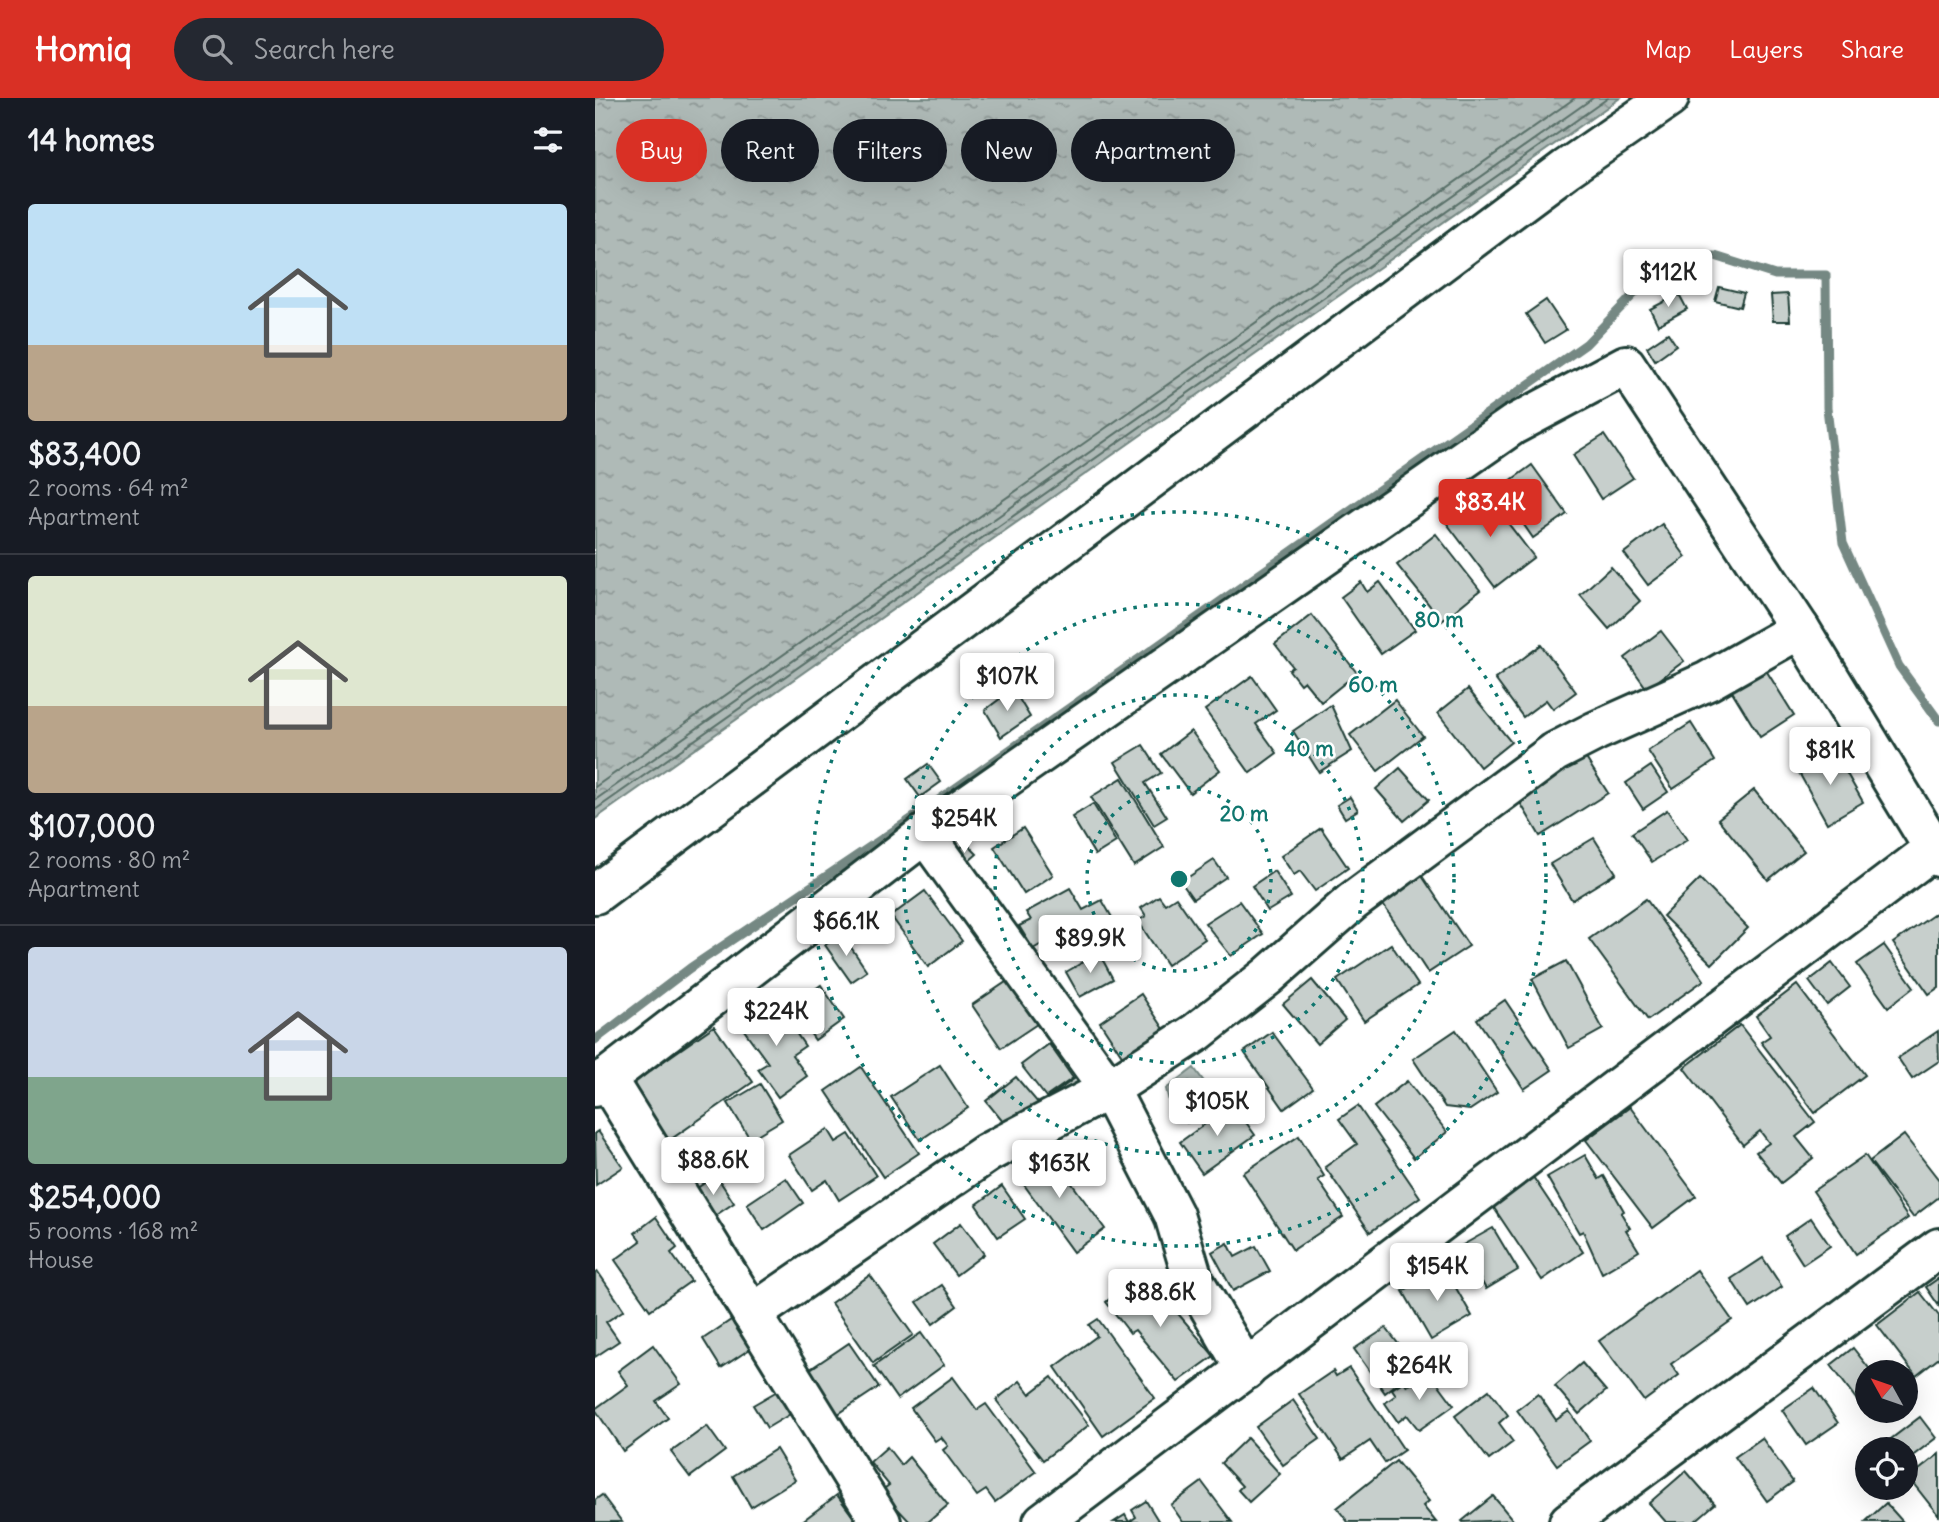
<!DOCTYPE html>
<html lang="en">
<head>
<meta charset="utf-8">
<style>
  body { margin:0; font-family:Delius,sans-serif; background:#242831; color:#f1f3f6; height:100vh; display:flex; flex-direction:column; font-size:26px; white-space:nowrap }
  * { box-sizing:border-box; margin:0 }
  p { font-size:23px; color:#9ea1a6 }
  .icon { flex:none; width:38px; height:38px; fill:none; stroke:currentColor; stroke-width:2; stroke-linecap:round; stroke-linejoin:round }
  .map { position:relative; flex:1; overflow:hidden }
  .panel { display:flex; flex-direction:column; background:#171b24; width:595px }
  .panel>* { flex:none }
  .top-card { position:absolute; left:21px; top:21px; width:665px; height:63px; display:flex; gap:14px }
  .needle { width:46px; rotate:310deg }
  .buttons { position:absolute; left:1260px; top:1262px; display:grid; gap:14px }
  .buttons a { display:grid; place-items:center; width:63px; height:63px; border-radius:50%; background:#171b24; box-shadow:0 7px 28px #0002; font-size:35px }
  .price { position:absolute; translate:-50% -60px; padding:0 16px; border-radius:7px; background:#fff; color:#222; font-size:23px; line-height:46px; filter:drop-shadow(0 2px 4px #0008) }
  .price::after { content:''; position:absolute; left:50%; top:42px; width:21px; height:16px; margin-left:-10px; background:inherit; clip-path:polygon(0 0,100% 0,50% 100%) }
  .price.active { background:#d93025; color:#fff }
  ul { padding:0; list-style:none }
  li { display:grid; align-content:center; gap:14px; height:371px; padding:0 28px }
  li+li { border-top:2px solid #363941 }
  li span { display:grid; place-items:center; height:217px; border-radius:7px; color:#555 }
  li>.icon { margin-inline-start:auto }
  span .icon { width:126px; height:126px; fill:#fffc; stroke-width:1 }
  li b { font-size:30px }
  h2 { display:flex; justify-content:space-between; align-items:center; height:84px; padding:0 28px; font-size:30px }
  .chip { padding:0 24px; border-radius:32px; background:#171b24; box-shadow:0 7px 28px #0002; font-size:24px; line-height:63px }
  .chip.active { background:#d93025; color:#fff }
  header { display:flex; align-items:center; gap:42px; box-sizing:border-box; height:98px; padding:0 35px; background:#d93025; color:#fff }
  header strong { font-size:33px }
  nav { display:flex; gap:38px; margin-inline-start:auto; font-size:24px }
  .search { width:490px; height:63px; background:#242831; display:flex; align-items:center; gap:18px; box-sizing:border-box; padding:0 24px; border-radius:38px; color:#9ea1a6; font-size:26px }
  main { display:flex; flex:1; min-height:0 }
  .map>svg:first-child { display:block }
  .water { fill:url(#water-ripples); stroke:#758883; stroke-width:2 }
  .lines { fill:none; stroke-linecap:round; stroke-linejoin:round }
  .shore { stroke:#596f68; stroke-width:2 }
  .stream { stroke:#758883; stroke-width:9 }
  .building { fill:#c7cfcc; stroke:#1f3d34; stroke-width:2 }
  .minor-casing { stroke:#1f3d34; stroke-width:44 }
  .minor { stroke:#fff; stroke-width:38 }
  .ring { fill:none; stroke:#0f766e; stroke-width:3.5; stroke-dasharray:3.5 7 }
  .centre { fill:#0f766e; stroke:#fff; stroke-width:3.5 }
  .ring-label { font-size:21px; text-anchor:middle; font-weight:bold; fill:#0f766e; stroke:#fff; stroke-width:5; stroke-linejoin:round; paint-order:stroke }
</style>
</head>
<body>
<header>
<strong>Homiq</strong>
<div class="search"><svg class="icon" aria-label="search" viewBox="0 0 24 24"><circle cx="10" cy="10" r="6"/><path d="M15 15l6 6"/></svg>Search here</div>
<nav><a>Map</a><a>Layers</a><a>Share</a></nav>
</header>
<main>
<section class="panel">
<h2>14 homes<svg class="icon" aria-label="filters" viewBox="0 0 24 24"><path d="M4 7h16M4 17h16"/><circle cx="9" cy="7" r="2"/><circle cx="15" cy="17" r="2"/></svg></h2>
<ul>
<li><span style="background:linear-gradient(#bfe0f5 65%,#b9a48a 0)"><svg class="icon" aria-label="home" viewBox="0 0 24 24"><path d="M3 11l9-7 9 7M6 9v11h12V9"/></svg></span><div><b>$83,400</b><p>2 rooms · 64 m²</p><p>Apartment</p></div></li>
<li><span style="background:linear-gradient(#dfe7d0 60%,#b9a48a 0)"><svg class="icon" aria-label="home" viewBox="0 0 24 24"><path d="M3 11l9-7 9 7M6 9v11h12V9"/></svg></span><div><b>$107,000</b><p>2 rooms · 80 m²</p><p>Apartment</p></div></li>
<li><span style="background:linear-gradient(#c9d6e8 60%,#7fa58c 0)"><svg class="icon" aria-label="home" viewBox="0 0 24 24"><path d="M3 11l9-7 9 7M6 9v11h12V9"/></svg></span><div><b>$254,000</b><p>5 rooms · 168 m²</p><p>House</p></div></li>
</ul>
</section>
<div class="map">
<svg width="1344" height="1424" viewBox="0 0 1344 1424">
  <defs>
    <pattern id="water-ripples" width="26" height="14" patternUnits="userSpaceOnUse" patternTransform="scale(1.75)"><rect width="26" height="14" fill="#afbab7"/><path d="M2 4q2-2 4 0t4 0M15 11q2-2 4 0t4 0" fill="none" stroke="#8e9896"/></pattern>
  </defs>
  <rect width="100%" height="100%" fill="#fff"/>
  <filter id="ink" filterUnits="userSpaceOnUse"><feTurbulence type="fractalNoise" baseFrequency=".0143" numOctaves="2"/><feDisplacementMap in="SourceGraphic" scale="14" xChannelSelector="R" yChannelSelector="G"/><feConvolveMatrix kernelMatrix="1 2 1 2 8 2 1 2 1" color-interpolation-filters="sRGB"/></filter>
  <g filter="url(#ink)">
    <!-- water -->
    <g class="water">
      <path d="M0,0H1025L0,721Z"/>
      <path d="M599,970L610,985L600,997L613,1012L592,1025L576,1011L571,991Z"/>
    </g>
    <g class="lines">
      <!-- shore -->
      <g class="shore">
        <path d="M0,689L980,0"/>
        <path d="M0,702L998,0"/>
        <path d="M0,712L1013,0"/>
        <path d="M594,983L599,986L594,999L601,1009L593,1015L582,1007L579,995Z"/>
      </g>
      <!-- stream -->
      <path class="stream" d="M0,942L95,870L325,715L991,246L1066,168L1120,158L1180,177H1231L1232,310L1248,445L1304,568L1344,623"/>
    </g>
    <!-- building -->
    <g class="building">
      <path d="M1124,189L1149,195L1145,209L1120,203Z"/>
      <path d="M1084,196L1092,211L1063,227L1055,211Z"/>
      <path d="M1193,196L1195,223H1178L1176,197Z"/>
      <path d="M951,202L971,232L950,245L931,216Z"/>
      <path d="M1073,235L1081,247L1060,262L1052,249Z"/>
      <path d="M1009,337L1038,380L1006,401L978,357Z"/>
      <path d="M937,367L972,416L938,440L904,391Z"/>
      <path d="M889,394L939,459L900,489L850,423Z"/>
      <path d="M1067,426L1091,459L1053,487L1029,455Z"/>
      <path d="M841,436L885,492L847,523L802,467Z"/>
      <path d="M1016,469L1045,503L1014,531L985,497Z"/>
      <path d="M766,484L772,494L785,484L820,532L786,556L746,499Z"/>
      <path d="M717,517L762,575L726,604L709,583L705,586L694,572L698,569L680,546Z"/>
      <path d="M1066,533L1089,563L1052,591L1030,560Z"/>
      <path d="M946,547L981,594L958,611L951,602L928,619L900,581Z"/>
      <path d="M1169,569L1199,617L1165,639L1135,590Z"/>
      <path d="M657,578L681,612L661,626L682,655L655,675L610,612Z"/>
      <path d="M418,591L435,619L406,639L390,612Z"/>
      <path d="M873,591L916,644L885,669L843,615Z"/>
      <path d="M800,602L828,638L783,673L755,637Z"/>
      <path d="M736,607L757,653L724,674L698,633Z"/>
      <path d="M1096,625L1120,663L1078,691L1053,653Z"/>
      <path d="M596,633L625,672L595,695L566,656Z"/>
      <path d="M548,647L566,675L550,685L572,719L559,727L520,664Z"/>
      <path d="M1239,653L1268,704L1232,725L1203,673Z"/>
      <path d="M987,654L1013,695L945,738L920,696Z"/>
      <path d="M333,666L346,684L325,699L312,681Z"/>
      <path d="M1056,668L1073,694L1048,711L1031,685Z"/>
      <path d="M805,670L834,702L809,723L781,691Z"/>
      <path d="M527,680L569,749L539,768L496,699Z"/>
      <path d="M1159,692L1209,753L1173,782L1123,721Z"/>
      <path d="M755,699L763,712L750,720L742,707Z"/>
      <path d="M498,706L521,744L500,757L477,719Z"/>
      <path d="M1072,712L1092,742L1057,764L1037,735Z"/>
      <path d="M428,730L458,777L429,796L399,749Z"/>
      <path d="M726,730L753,770L720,793L705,773L699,777L686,758Z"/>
      <path d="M999,740L1021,775L977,802L955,766Z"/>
      <path d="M371,745L382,756L366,770L356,759Z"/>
      <path d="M619,762L631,779L598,801L586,784Z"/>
      <path d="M679,773L696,799L673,813L657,788Z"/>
      <path d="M825,775L874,848L833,875L785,802Z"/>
      <path d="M1105,781L1153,830L1117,866L1068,818Z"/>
      <path d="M475,790L488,812L507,802L518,821L457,854L452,843L438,851L424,828L436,822L431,814Z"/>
      <path d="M330,793L367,843L333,869L296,818Z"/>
      <path d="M564,798L570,806L581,799L610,841L572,867L543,823L551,818L546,810Z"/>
      <path d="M1051,801L1109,882L1053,922L994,841Z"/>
      <path d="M644,803L668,836L636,858L610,825Z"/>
      <path d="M1341,815L1344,819V889L1334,896L1298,845Z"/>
      <path d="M247,836L272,873L256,884L230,847Z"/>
      <path d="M796,846L823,887L769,923L742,882Z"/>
      <path d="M1289,847L1319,889L1293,909L1262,866Z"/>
      <path d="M504,855L518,881L485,899L471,874Z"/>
      <path d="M971,863L1008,931L974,950L937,881Z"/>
      <path d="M1237,865L1255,889L1232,907L1214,883Z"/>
      <path d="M414,882L442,926L406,950L377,907Z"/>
      <path d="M717,882L750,922L722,946L688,906Z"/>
      <path d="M226,887L249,921L220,942L196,908Z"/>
      <path d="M1202,887L1270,977L1220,1015L1166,944L1175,938L1161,918Z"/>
      <path d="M546,896L569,931L528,959L505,924Z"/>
      <path d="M910,902L957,972L929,991L882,921Z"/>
      <path d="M180,904L210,948L197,957L212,978L183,999L163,971L173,965L146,928Z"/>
      <path d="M1145,927L1220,1024L1201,1039L1218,1060L1186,1085L1161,1054L1174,1045L1165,1033L1148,1047L1089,970Z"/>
      <path d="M119,928L158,984L72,1044L33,988Z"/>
      <path d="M861,932L902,994L875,1012L850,1009L818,961Z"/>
      <path d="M1343,933L1344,963L1317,981L1303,960Z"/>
      <path d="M677,934L718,990L689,1011L649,954Z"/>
      <path d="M454,946L478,980L451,999L426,967Z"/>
      <path d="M345,967L373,1010L325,1042L296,999Z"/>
      <path d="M266,969L324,1055L288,1079L231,993Z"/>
      <path d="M486,976L495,988L460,1013L451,1001Z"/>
      <path d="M421,979L444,1006L413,1030L391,1003Z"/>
      <path d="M812,983L852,1034L819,1060L779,1009Z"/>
      <path d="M165,986L187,1022L155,1041L133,1005Z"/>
      <path d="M638,1006L660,1037L607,1075L585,1044Z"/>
      <path d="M763,1008L825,1099L775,1134L730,1069L762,1046L744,1021Z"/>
      <path d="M1035,1009L1101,1098L1058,1130L991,1042Z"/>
      <path d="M233,1031L241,1044L254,1036L281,1078L244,1102L232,1082L217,1092L194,1057Z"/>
      <path d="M3,1033L28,1069L1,1087L0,1035Z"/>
      <path d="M1309,1037L1344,1082V1099L1318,1119L1275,1063Z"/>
      <path d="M704,1038L729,1078L723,1082L748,1119L698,1152L648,1075Z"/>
      <path d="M451,1050L510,1131L478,1154L419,1073Z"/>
      <path d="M990,1057L1004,1081L1009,1078L1029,1113L1026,1115L1035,1130L1031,1132L1044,1153L1007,1175L988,1133L984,1135L952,1079Z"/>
      <path d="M1270,1057L1313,1120L1261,1156L1218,1093Z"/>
      <path d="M121,1077L139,1105L115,1121L98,1093Z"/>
      <path d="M938,1079L988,1154L947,1182L897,1107Z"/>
      <path d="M191,1080L208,1105L169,1132L152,1106Z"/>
      <path d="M407,1088L430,1121L403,1139L381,1107Z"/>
      <path d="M61,1119L82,1150L76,1155L96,1183L55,1212L20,1162L46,1143L40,1135Z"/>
      <path d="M1216,1120L1235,1148L1208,1166L1190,1138Z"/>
      <path d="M366,1125L389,1156L361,1177L338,1146Z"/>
      <path d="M898,1130L923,1172L891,1191L866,1148Z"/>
      <path d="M633,1145L640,1159L661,1148L675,1173L638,1193L617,1154Z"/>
      <path d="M1168,1160L1187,1189L1155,1210L1136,1181Z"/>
      <path d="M849,1169L877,1218L836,1242L808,1193Z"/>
      <path d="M1102,1172L1137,1222L1076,1266L1084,1277L1049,1303L1004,1243Z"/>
      <path d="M3,1174L29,1212L11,1224L24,1243L0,1259V1176Z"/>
      <path d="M275,1177L318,1237L278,1265L236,1205Z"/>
      <path d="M1344,1180V1208L1331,1189Z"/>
      <path d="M536,1183L546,1196L558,1186L619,1258L583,1284L540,1232L535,1235L511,1204Z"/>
      <path d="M347,1187L362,1208L338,1226L322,1204Z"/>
      <path d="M1325,1194L1344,1218V1260L1321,1278L1282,1227Z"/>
      <path d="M142,1218L161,1247L126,1270L108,1241Z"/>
      <path d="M503,1221L560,1300L508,1338L460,1269L502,1238L494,1227Z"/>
      <path d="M791,1230L822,1270L790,1295L759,1251Z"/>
      <path d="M326,1235L349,1267L302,1301L279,1268Z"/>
      <path d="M254,1245L284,1289L234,1322L205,1278Z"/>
      <path d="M58,1247L86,1286L61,1303L73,1320L28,1353L0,1311L33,1287L23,1273Z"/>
      <path d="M1258,1250L1277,1274H1272V1305L1267,1309L1236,1267Z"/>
      <path d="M987,1265L1011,1293L984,1316L960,1288Z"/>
      <path d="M754,1270L809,1352L790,1365L775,1343L748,1361L704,1296L738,1273L741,1278Z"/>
      <path d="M836,1276L859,1307L824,1332L812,1317L803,1324L790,1305L801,1297L797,1291L809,1283L812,1288Z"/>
      <path d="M358,1279L382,1312L391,1306L441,1374L400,1404L391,1392L382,1398L348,1352L353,1348L346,1339L340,1343L316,1310Z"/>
      <path d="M457,1279L494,1327L448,1362L401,1302L425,1283L435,1296Z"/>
      <path d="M1219,1290L1243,1325L1211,1347L1187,1312Z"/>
      <path d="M184,1292L197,1315L172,1330L158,1307Z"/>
      <path d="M894,1292L913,1317L904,1325L918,1344L894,1362L860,1318Z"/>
      <path d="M943,1296L961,1322L974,1313L995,1343L962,1367L922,1312Z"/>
      <path d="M698,1302L725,1341L688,1367L661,1329Z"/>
      <path d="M1325,1319L1341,1340L1311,1363V1351H1297L1292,1344Z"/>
      <path d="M112,1328L130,1353L95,1379L76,1354Z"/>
      <path d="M652,1340L685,1376L654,1404L643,1392L647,1388L626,1365Z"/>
      <path d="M1167,1340L1198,1384L1172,1403L1140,1359Z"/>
      <path d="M292,1349L306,1367L314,1359L353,1407L333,1424H315L286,1393L294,1387L275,1364Z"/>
      <path d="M181,1351L200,1382L156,1409L138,1378Z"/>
      <path d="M1344,1356V1418L1314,1380Z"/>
      <path d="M801,1363L834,1403L828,1408L841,1424H753L742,1410Z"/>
      <path d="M1091,1373L1120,1406L1099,1424H1071L1054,1405Z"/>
      <path d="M607,1384L637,1424H588L576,1407Z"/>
      <path d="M7,1397L27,1424H0V1402Z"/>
      <path d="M242,1397L262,1424H206Z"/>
      <path d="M898,1398L918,1422L868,1424L867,1423Z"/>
      <path d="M551,1403L564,1424H519L530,1417L534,1424L541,1419L537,1412Z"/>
      <path d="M1291,1405L1308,1424H1270Z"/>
    </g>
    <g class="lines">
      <defs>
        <g id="minor">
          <path d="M330,736L514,991L579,1117L598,1181L651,1272"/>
          <path d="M0,796L971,71L1074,0"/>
          <path d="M11,980L286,1424"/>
          <path d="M0,989L330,736L918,327L1031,267L1205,531L1344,759"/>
          <path d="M157,1216L392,1055L514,991L602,934L673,878L757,804L960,654L1001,633L1113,583L1205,531"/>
          <path d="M448,1424L1339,751"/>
          <path d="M974,1424L1344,1150"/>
        </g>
      </defs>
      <!-- minor casing -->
      <use href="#minor" class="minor-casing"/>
      <!-- minor -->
      <use href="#minor" class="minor"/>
    </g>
  </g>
  <!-- distance rings -->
  <g class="ring">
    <circle cx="584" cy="781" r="92"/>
    <circle cx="584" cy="781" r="184"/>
    <circle cx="584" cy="781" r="275"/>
    <circle cx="584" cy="781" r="367"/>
  </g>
  <circle cx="584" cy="781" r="10" class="centre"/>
  <g class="ring-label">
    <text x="844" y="529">80 m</text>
    <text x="778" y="594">60 m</text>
    <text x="714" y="658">40 m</text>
    <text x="649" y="723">20 m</text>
  </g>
</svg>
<div class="buttons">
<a><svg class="needle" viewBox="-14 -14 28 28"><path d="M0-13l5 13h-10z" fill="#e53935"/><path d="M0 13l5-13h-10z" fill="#9ea1a6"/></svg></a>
<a><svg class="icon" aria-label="locate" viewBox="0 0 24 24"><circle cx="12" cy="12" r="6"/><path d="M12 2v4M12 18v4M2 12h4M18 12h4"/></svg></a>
</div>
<b class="price" style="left:1073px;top:211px">$112K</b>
<b class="price active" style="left:895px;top:441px">$83.4K</b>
<b class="price" style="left:412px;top:615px">$107K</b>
<b class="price" style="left:1235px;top:689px">$81K</b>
<b class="price" style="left:369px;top:757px">$254K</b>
<b class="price" style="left:251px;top:860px">$66.1K</b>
<b class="price" style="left:495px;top:877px">$89.9K</b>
<b class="price" style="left:181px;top:950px">$224K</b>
<b class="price" style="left:622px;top:1040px">$105K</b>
<b class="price" style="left:118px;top:1099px">$88.6K</b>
<b class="price" style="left:464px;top:1102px">$163K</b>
<b class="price" style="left:842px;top:1205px">$154K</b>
<b class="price" style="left:565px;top:1231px">$88.6K</b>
<b class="price" style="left:824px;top:1304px">$264K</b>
<div class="top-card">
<a class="chip active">Buy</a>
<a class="chip">Rent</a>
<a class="chip">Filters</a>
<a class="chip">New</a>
<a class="chip">Apartment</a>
</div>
</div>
</main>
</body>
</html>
